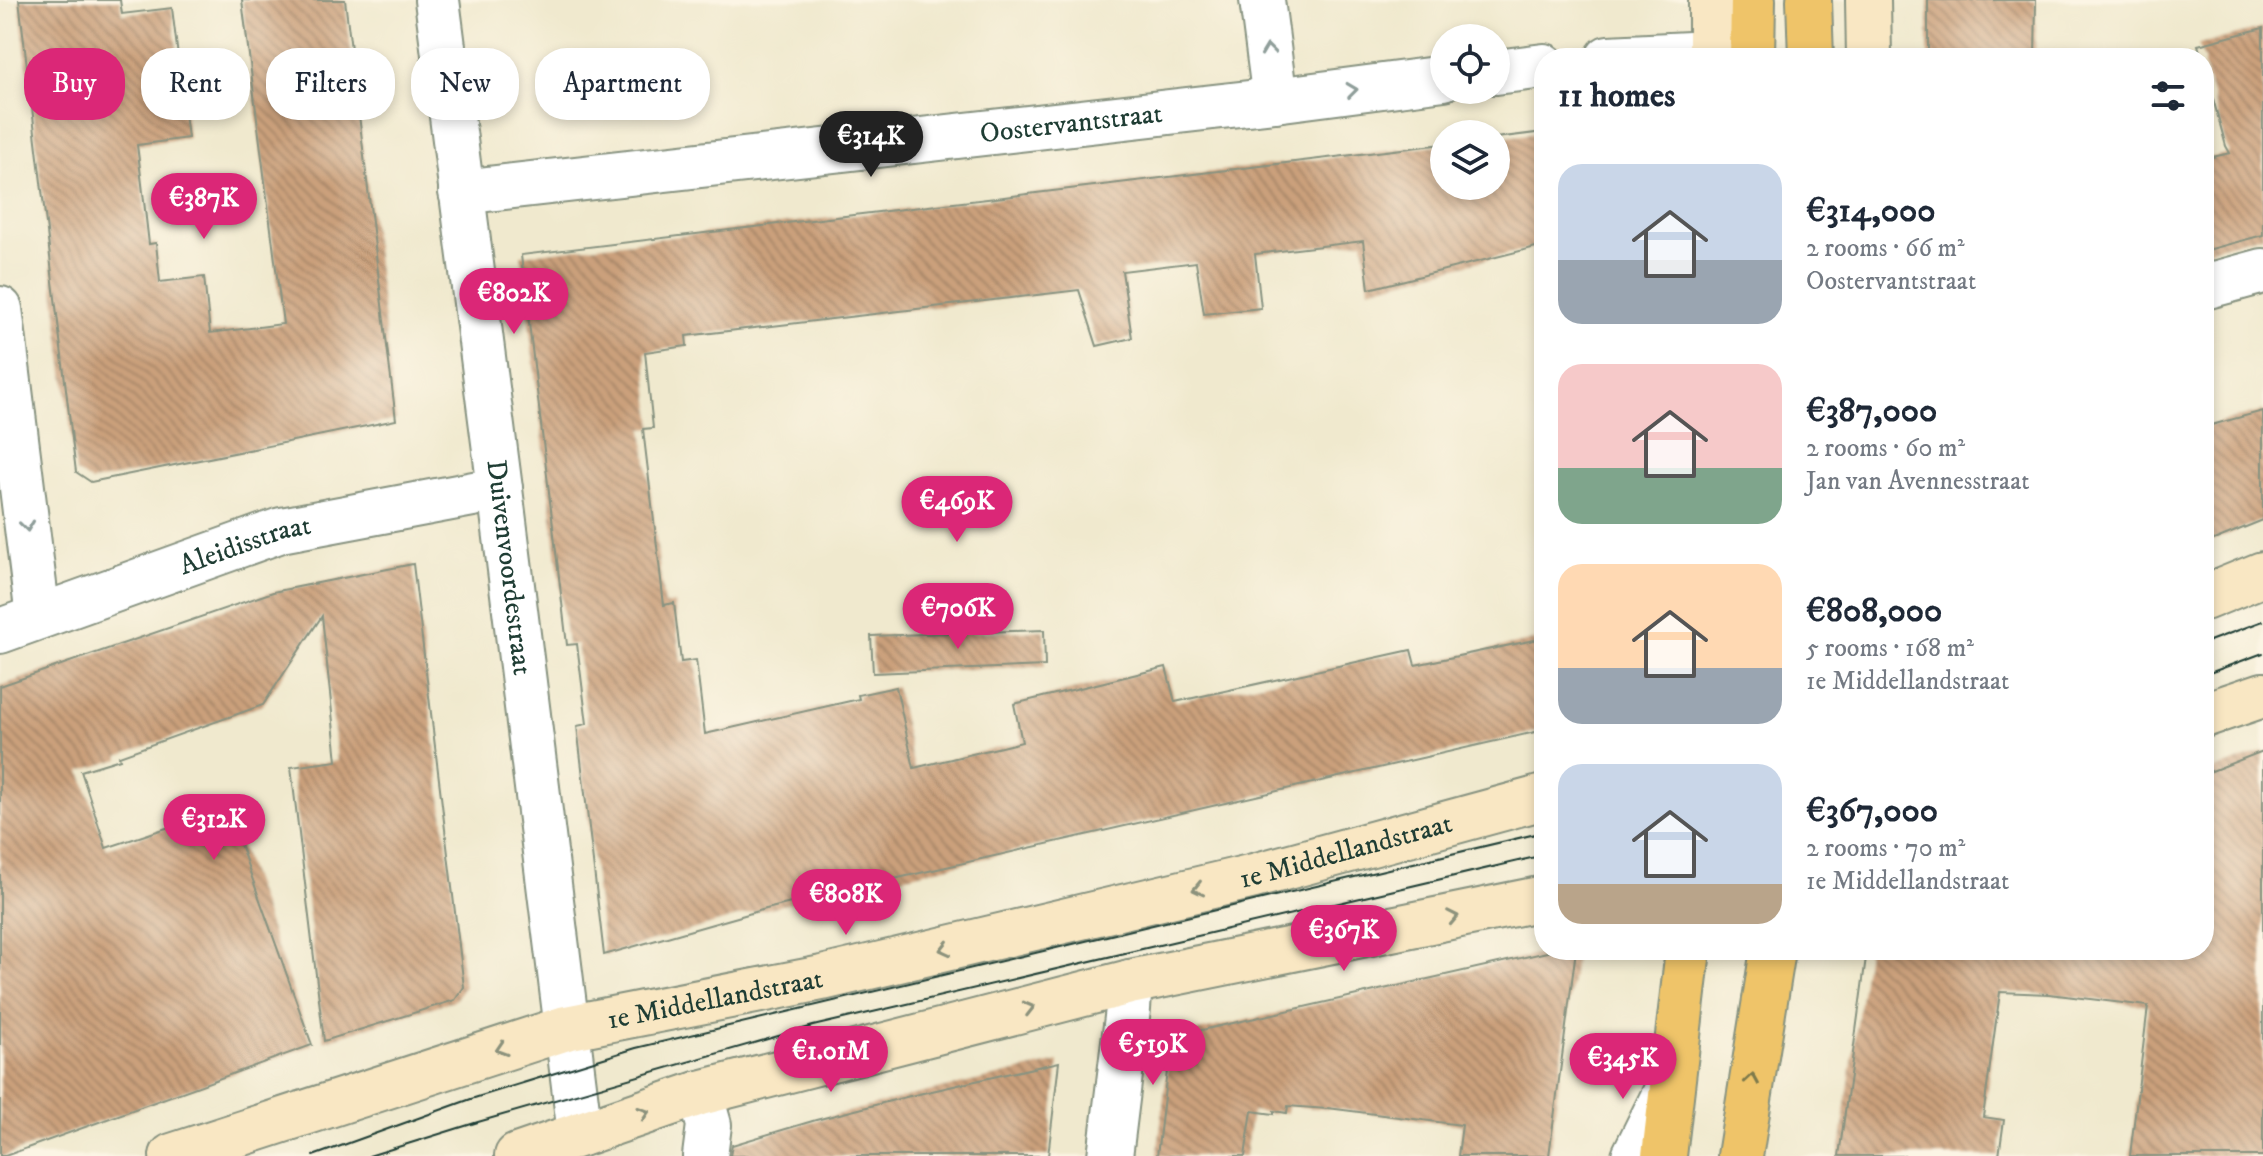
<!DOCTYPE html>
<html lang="en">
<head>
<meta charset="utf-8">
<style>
  body { margin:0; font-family:"IM FELL DW Pica",serif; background:#f2f2f3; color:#1f2937; height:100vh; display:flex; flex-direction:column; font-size:30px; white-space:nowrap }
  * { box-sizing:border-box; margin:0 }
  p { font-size:26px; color:#747a83 }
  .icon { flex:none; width:44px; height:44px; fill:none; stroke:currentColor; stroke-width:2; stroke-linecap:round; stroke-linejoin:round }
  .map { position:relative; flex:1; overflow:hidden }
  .drawer { position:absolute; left:1534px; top:48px; width:680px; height:912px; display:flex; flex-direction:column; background:#fff; border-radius:32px; box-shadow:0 4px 12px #0003 }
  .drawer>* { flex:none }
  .banner { position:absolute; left:24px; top:48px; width:760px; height:72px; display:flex; gap:16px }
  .buttons { position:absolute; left:1430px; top:24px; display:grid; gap:16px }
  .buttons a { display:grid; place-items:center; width:80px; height:80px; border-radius:50%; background:#fff; box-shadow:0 4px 12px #0003; font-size:40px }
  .price { position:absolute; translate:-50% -68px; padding:0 18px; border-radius:28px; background:#db2777; color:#fff; font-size:26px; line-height:52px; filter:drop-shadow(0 2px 4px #0008) }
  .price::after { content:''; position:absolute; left:50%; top:48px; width:24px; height:18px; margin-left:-12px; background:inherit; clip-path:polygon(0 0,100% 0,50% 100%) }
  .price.on { background:#222; color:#fff }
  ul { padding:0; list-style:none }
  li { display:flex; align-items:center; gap:24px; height:200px; padding:0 24px }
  li span { display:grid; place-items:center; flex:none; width:224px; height:160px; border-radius:24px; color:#555 }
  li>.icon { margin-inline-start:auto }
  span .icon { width:96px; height:96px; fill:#fffc; stroke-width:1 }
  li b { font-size:34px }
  h2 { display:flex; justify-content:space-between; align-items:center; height:96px; padding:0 24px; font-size:34px }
  .chip { padding:0 28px; border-radius:32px; background:#fff; box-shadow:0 4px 12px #0003; font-size:28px; line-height:72px }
  .chip.on { background:#db2777; color:#fff }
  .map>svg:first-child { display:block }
  .building { fill:url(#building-back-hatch) }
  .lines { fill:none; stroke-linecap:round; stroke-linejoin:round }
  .street-casing { stroke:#889381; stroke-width:48 }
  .secondary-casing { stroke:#889381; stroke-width:48 }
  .primary-casing { stroke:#889381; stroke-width:48 }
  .street { stroke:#fff; stroke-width:44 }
  .secondary { stroke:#f9e7c3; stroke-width:44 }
  .primary { stroke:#efc469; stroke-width:44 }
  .tram { stroke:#1f3d34; stroke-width:2 }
  .oneway { stroke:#8f9e9a }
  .oneway2 { stroke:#8c927c }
  .oneway3 { stroke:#7d7a4c }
  .labels { text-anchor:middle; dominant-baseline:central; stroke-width:7; stroke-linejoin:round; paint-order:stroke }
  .street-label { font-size:28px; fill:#1f3d34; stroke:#fcf5e5 }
</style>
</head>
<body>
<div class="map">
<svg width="2263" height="1156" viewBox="0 0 2263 1156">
  <defs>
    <pattern id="building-back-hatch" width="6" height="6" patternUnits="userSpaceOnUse" patternTransform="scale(2)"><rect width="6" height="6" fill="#cba07c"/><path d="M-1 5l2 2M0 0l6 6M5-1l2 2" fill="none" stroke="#a48466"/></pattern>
  </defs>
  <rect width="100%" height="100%" fill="#fcf5e5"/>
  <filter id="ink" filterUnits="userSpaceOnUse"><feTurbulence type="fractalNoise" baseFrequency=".0125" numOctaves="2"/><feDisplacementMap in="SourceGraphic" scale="16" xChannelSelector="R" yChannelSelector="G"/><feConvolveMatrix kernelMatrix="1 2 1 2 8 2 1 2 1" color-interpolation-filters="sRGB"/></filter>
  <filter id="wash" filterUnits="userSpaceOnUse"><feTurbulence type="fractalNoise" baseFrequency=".006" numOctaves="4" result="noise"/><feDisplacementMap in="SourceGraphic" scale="32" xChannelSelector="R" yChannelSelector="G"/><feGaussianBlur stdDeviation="1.8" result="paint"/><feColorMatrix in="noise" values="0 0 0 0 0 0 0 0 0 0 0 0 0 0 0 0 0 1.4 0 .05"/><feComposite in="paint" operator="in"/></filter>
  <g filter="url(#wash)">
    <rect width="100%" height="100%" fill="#f0e9ce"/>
    <g id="blocks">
      <!-- building -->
      <g class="building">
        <path d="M19,0H120L122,14L172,8L188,138L137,145L142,184L149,244L156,243L160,282L204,277L210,333L283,324L242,0H345L396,420L91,482L76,472Z"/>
        <path d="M1928,0H2036L2035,58H1928Z"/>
        <path d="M2263,28V235L2204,251V159L2230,153L2226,146L2204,66V58H2202L2198,45Z"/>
        <path d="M1544,132V245L1369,289L1363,241L1255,254L1261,308L1204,314L1196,262L1122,271L1132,338L1097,346L1079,290L686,336L687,346L645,352L653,428L643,429L664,605L674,603L681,662L696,660L705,734L859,699L858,695L896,687L914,768L1022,742L1014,704L1166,667L1175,702L1411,650L1415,665L1544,638V730L837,892L762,910L604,955L577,726L587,724L577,644L567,645L521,255L1444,144V186H1496V138Z"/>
        <path d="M2263,411V520L2204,544V427Z"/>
        <path d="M413,564L464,987L455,1000L324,1041L291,767L337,761L322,616L263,705L119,756L120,759L81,771L106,848L227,808L312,1045L5,1156H0V686L273,592Z"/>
        <path d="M1044,630L1045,666L873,673L871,636Z"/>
        <path d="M2263,751V1156H2130L2148,1006L2049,994L2000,992L1983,1117L2004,1120L1999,1156H1839L1867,950H2204V774Z"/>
        <path d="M1556,950H1576L1549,1156H1458L1462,1125L1328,1108L1327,1109L1288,1106L1287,1113L1274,1111V1114L1252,1111L1245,1156H1157L1170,1046L1180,1035Z"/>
        <path d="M1059,1062L1048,1156H730L732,1145L816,1120L910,1096Z"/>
      </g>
    </g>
  </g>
  <g filter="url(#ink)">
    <use href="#blocks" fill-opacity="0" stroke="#889381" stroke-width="2"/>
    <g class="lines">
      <defs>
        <g id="street">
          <path id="s1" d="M437,0L500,489L580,1134"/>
          <path d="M1262,0L1275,100"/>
          <path d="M1608,58L1711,53"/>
          <path d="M1496,72L1544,66"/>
          <path id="s2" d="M461,192L1275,100L1444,78"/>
          <path d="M2204,287L2263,271"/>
          <path d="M0,309L38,617"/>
          <path id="s3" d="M0,631L281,530L500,489"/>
          <path d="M700,1093L709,1125L705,1156"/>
          <path d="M1110,1156L1128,1009L1130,982"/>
          <path d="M1634,1156L1671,1081"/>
        </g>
        <g id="secondary">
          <path d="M1868,0L1869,58"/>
          <path d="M1711,58V0"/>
          <path d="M2204,598L2263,574"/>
          <path d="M2204,715L2263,695"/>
          <path id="s4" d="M172,1156L566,1028L822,978L1254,876L1544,797"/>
          <path d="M517,1156L700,1093L1130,982L1544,898"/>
        </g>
        <g id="primary">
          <path d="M1809,0L1811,58"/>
          <path d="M1752,58L1753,0"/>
          <path d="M1664,1156L1688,950"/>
          <path d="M1740,1156L1773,950"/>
        </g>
      </defs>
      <!-- street casing -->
      <use href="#street" class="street-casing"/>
      <!-- secondary casing -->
      <use href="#secondary" class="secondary-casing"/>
      <!-- primary casing -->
      <use href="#primary" class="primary-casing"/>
      <!-- street -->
      <use href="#street" class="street"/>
      <!-- secondary -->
      <use href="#secondary" class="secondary"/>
      <!-- primary -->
      <use href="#primary" class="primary"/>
      <!-- tram -->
      <g class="tram">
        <path d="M2204,643L2263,621"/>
        <path d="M2204,675L2263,653"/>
        <path d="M313,1156L471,1099L636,1048L1544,832"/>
        <path d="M369,1156L478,1122L813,1026L1544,855"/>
      </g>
    </g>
    <!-- one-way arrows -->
    <defs><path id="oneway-chevron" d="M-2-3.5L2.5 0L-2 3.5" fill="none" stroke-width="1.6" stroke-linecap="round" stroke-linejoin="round" transform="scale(2)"/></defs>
    <g class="oneway">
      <use href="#oneway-chevron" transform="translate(1268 50) rotate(-97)"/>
      <use href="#oneway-chevron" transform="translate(1352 90) rotate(-7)"/>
      <use href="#oneway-chevron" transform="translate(27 526) rotate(83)"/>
    </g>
    <g class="oneway2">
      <use href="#oneway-chevron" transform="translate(1198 889) rotate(167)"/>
      <use href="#oneway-chevron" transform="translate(1453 917) rotate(-11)"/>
      <use href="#oneway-chevron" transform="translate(945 949) rotate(167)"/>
      <use href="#oneway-chevron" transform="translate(1029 1008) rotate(-14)"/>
      <use href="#oneway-chevron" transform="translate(501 1049) rotate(162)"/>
      <use href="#oneway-chevron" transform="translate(644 1113) rotate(-18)"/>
    </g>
    <use class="oneway3" href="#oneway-chevron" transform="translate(1752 1079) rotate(-81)"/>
  </g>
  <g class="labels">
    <!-- street labels -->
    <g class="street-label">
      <text stroke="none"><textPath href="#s2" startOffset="614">Oostervantstraat</textPath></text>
      <text stroke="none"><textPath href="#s3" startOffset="260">Aleidisstraat</textPath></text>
      <text stroke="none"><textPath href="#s1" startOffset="572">Duivenvoordestraat</textPath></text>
      <text stroke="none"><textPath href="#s4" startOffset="1214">1e Middellandstraat</textPath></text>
      <text stroke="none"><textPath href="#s4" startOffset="566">1e Middellandstraat</textPath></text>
    </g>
  </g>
</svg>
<div class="buttons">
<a><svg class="icon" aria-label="locate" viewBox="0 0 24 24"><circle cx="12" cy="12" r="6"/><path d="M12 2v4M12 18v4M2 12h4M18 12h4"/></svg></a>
<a><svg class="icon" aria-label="layers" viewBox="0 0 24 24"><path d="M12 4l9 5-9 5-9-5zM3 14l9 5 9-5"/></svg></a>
</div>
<b class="price on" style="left:871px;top:179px">€314K</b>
<b class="price" style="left:204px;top:241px">€387K</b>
<b class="price" style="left:514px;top:336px">€802K</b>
<b class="price" style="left:957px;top:544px">€469K</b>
<b class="price" style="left:958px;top:651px">€706K</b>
<b class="price" style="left:214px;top:862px">€312K</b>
<b class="price" style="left:846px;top:937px">€808K</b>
<b class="price" style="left:1344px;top:973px">€367K</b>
<b class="price" style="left:1153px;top:1087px">€519K</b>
<b class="price" style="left:831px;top:1094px">€1.01M</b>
<b class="price" style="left:1623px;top:1101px">€345K</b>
<div class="banner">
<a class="chip on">Buy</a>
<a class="chip">Rent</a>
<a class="chip">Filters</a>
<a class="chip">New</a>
<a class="chip">Apartment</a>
</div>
<section class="drawer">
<h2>11 homes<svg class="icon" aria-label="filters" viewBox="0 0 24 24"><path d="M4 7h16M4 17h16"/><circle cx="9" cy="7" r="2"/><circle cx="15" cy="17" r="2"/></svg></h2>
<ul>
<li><span style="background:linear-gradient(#c9d6e8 60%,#9aa5b1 0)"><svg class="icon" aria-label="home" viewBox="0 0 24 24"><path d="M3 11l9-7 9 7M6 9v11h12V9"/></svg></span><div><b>€314,000</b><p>2 rooms · 66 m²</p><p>Oostervantstraat</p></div></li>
<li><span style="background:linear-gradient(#f6c9c9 65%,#7fa58c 0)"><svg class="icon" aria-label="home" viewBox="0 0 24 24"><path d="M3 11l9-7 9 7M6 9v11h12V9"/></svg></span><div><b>€387,000</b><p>2 rooms · 60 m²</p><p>Jan van Avennesstraat</p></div></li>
<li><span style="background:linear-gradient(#ffd9b3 65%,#9aa5b1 0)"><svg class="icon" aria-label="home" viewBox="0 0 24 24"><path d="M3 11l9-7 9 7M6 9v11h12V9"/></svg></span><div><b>€808,000</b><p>5 rooms · 168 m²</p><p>1e Middellandstraat</p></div></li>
<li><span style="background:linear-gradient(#c9d6e8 75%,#b9a48a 0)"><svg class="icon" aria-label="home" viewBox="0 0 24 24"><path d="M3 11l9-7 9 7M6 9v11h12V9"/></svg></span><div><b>€367,000</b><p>2 rooms · 70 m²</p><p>1e Middellandstraat</p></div></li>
</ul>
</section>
</div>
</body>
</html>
